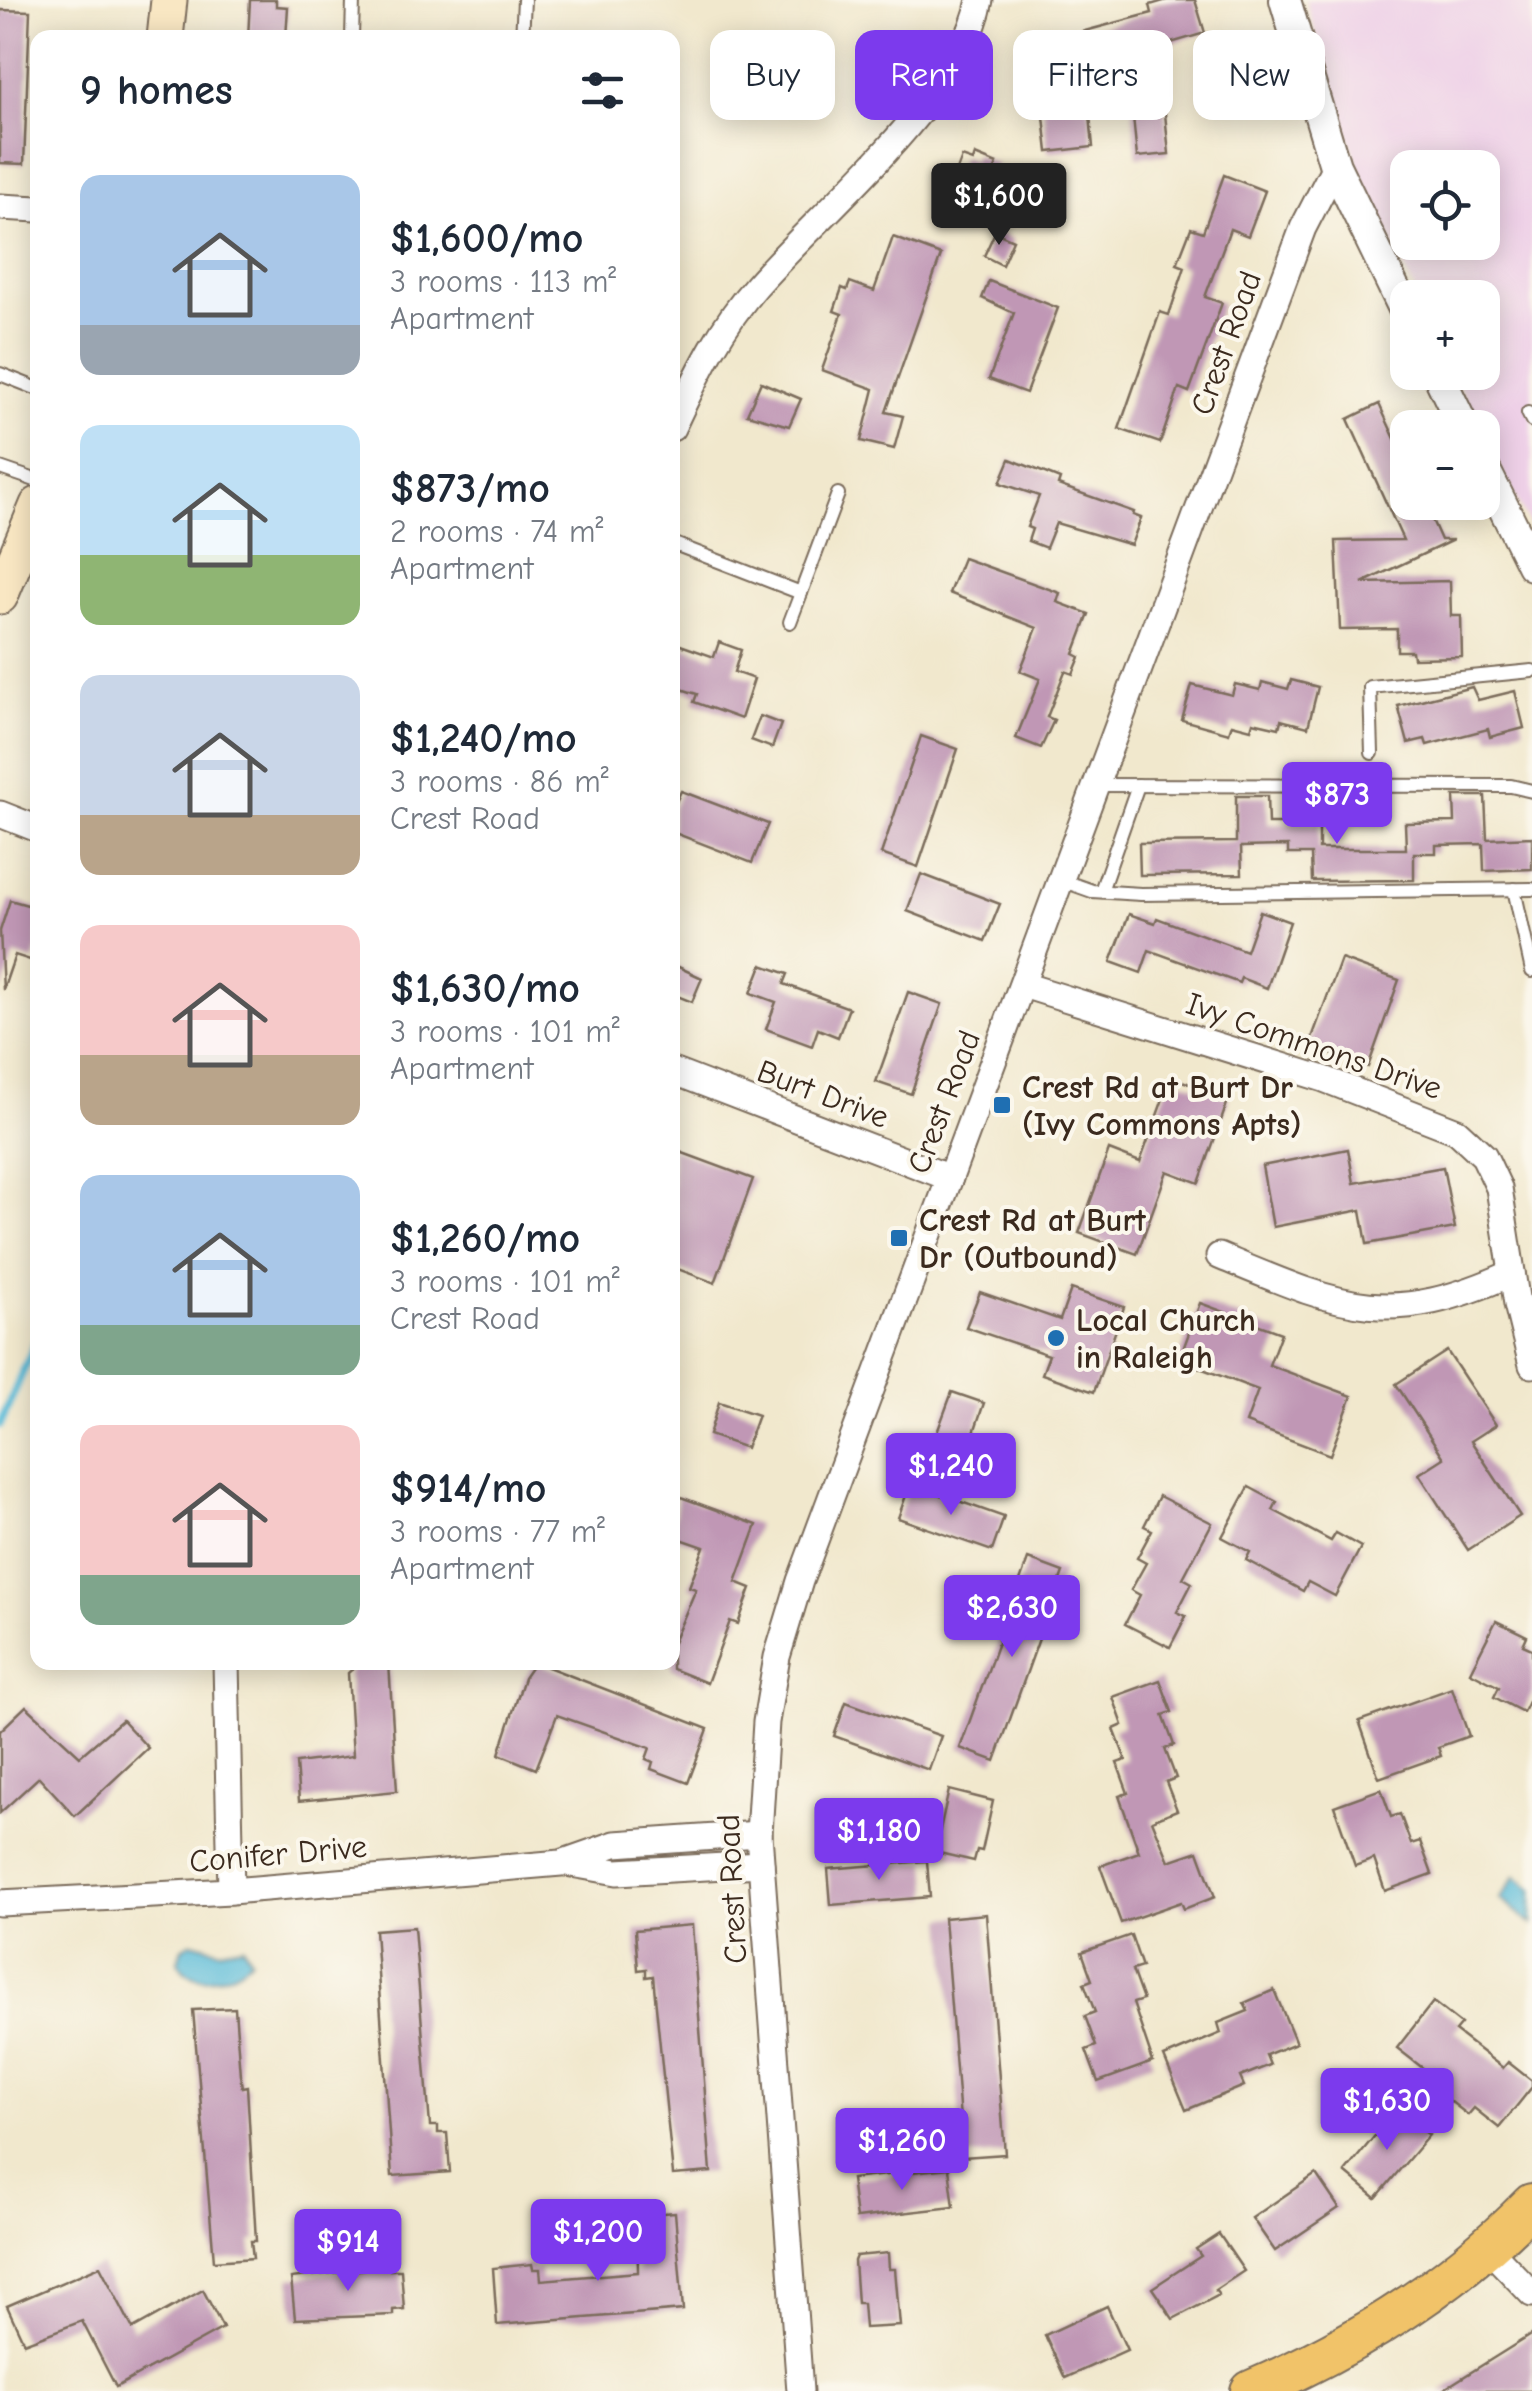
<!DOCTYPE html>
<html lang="en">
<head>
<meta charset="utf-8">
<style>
  body { margin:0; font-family:"Comic Neue",sans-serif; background:#f2f2f3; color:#1f2937; height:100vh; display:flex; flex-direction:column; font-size:38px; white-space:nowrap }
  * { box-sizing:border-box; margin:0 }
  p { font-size:32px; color:#747a83 }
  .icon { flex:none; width:55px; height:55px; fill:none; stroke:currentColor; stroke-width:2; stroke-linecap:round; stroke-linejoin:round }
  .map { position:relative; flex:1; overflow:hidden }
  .panel { position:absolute; left:30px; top:30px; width:650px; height:1640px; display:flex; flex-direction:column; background:#fff; border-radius:20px; box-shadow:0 5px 25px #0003 }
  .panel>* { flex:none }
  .banner { position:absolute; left:710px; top:30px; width:670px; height:90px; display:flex; gap:20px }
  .controls { position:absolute; left:1390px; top:150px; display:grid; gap:20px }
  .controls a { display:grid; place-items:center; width:110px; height:110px; border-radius:20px; background:#fff; box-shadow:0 5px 25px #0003; font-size:50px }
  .price { position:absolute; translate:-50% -85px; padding:0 22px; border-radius:10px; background:#7c3aed; color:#fff; font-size:32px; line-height:65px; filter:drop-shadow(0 2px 5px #0008) }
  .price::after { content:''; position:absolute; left:50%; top:60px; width:30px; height:22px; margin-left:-15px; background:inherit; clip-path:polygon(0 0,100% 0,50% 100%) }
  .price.active { background:#222; color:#fff }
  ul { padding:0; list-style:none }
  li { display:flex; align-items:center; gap:30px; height:250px; padding:0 50px }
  li span { display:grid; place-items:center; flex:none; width:280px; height:200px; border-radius:20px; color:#555 }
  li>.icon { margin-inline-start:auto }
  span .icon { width:120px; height:120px; fill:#fffc; stroke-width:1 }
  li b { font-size:42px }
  h2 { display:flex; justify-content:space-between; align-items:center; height:120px; padding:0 50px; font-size:42px }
  .chip { padding:0 35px; border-radius:20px; background:#fff; box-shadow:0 5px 25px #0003; font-size:35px; line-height:90px }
  .chip.active { background:#7c3aed; color:#fff }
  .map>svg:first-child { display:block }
  .built { fill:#eed0e7; fill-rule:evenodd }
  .water { fill:#5abbd8; stroke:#4a727b; stroke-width:2.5 }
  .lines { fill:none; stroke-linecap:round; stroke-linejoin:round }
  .stream { stroke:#5abbd8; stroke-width:8 }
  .building { fill:#c097b5 }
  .service-casing { stroke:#7b6c5b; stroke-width:16 }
  .minor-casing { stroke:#7b6c5b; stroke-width:29 }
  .tertiary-casing { stroke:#7b6c5b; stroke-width:34 }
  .secondary-casing { stroke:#7b6c5b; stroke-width:39 }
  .primary-casing { stroke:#7b6c5b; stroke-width:44 }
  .service { stroke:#fff; stroke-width:12 }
  .minor { stroke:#fff; stroke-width:25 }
  .tertiary { stroke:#fff; stroke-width:30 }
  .secondary { stroke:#f9e7c3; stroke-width:35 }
  .primary { stroke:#f1c369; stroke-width:40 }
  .poi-dot { fill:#1f6fb2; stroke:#fbf7ec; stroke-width:4 }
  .labels { text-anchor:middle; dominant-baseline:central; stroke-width:8; stroke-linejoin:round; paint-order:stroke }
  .street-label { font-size:32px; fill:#3b2a1e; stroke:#fbf7ec }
  .poi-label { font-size:32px; font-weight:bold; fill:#3b2a1e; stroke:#fbf7ec; text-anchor:start }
</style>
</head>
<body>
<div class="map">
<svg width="1532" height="2391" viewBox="0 0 1532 2391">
  <rect width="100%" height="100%" fill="#fbf7ec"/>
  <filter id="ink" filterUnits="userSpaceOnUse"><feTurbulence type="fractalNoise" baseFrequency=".01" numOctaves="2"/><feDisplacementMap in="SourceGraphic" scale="20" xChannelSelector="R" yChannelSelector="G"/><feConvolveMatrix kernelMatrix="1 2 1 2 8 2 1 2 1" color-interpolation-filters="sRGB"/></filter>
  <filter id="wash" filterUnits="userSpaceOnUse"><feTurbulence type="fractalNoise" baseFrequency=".0048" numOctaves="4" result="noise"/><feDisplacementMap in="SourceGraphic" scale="40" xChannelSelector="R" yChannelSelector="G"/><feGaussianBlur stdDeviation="2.25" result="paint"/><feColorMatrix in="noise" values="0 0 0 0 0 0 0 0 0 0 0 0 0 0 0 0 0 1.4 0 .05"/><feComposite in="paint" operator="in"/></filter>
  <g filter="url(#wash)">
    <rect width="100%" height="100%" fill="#f1e8cd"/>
    <!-- built -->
    <path class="built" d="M1305,0H1532V530L1453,373L1482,372V298L1418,297L1365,186ZM1408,168H1482V242H1408Z"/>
    <!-- water -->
    <g class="water">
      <path d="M1516,1876L1532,1889V1924L1500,1899Z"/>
      <path d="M192,1942L221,1950L243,1946L251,1959C235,1978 190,1990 178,1961L182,1948Z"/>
    </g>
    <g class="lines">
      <!-- stream -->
      <path class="stream" d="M0,1425L38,1337"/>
    </g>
    <g id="blocks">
      <!-- building -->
      <g class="building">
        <path d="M250,0H276V6L288,7L286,38H248Z"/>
        <path d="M1167,0H1195L1205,33L1069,73L1059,38L1152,13L1150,5Z"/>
        <path d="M0,10L30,11L24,164L0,163Z"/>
        <path d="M1241,46L1253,89L1212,101L1200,58Z"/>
        <path d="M1162,83L1169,154L1137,157L1130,86Z"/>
        <path d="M1088,94L1093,147L1048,152L1042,99Z"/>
        <path d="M975,155L997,164L992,176L1006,182L994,211L948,194L962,157L973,161Z"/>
        <path d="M1224,175L1265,191L1248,236L1230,229L1205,297L1222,303L1189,392L1179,388L1160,443L1119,429L1160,312L1169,315L1185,267L1177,264L1191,228L1203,232Z"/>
        <path d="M995,232L1013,240L1002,265L984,256Z"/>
        <path d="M893,237L941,255L886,412L903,416L894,449L861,441L874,389L822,370L842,314L834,311L842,288L847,290L850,282L874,291Z"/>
        <path d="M989,281L1058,308L1026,393L989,379L1014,313L982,298Z"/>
        <path d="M761,382L801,399L789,426L747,414Z"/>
        <path d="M1379,404L1408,467V502H1424L1441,540H1453L1362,583L1450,581L1451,616H1461L1462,657L1413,658L1412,651H1397V629L1340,630L1336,541L1403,540L1348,419Z"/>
        <path d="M1010,459L1060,479L1058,485L1134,512L1133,515L1141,518L1131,545L1056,523L1046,548L1028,541L1032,529L1027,527L1039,496L1000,483Z"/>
        <path d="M963,558L1060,593L1057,602L1089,614L1074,654L1080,657L1073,674L1065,671L1047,717L1054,720L1041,748L1016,738L1040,679L1020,671L1037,628L949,593Z"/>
        <path d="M672,642L714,657L719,642L741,650L734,672L754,679L741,719L694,702L697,694L672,686Z"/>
        <path d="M1291,680L1318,687L1308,727L1281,720L1279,728L1253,722L1251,729L1232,724L1229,733L1182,720L1192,685L1232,695L1235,684L1260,690L1262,682L1288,689Z"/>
        <path d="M1472,687L1478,700L1515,691L1524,728L1490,737L1488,729L1427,745L1425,739L1408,743L1398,706Z"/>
        <path d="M760,716L781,724L772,748L751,740Z"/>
        <path d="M921,736L958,749L918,867L881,854Z"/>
        <path d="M681,791L768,824L752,863L672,832V811Z"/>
        <path d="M1236,796H1267L1268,824H1319V849H1406L1405,823L1455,822L1454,796H1485L1487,839L1532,837V869L1484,871L1483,844L1436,845V853H1414V880L1312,881L1311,854H1288V846L1241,847L1242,874L1140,875L1139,843L1236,842Z"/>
        <path d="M921,874L1000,904L985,941L907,911Z"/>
        <path d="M10,900L38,908V948L33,961L15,955L3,990L0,931Z"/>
        <path d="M1260,911L1290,922L1267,988L1241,978L1239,983L1149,950L1141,973L1111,962L1129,914L1155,923L1157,918L1246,951Z"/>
        <path d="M1341,959L1399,980L1368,1067L1309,1046Z"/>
        <path d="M672,964L702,978L692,1002L672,994Z"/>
        <path d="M762,965L788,974L784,984L849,1008L838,1037L818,1029L812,1046L766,1029L776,1002L751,993Z"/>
        <path d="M908,992L942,1004L911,1094L876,1082Z"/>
        <path d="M1171,1077L1229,1098L1199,1183L1167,1171L1137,1254L1079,1233L1109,1150L1140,1162Z"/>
        <path d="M672,1149L753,1179L715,1283L672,1267Z"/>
        <path d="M1348,1149L1354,1183L1443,1167L1455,1228L1367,1244L1361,1210L1273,1227L1262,1166Z"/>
        <path d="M1071,1289L1124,1307L1094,1392L1042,1374L1049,1355L966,1327L980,1292L1060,1320Z"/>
        <path d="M1200,1303L1281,1333L1269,1365L1352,1396L1330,1455L1246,1423L1258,1390L1179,1360Z"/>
        <path d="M1447,1351L1496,1425L1471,1441L1520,1516L1468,1550L1419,1474L1444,1458L1396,1384Z"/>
        <path d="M952,1392L984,1403L968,1450L935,1438Z"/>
        <path d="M719,1402L758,1415L746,1448L709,1435Z"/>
        <path d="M910,1484L1004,1517L992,1551L898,1518Z"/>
        <path d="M1249,1487L1277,1502L1273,1510L1331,1541L1336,1533L1361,1547L1335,1596L1308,1582L1303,1591L1246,1560L1250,1552L1222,1537Z"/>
        <path d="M678,1496L757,1525L736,1582L751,1588L738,1624L730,1621L707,1683L672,1669V1645L696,1589L689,1587L704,1547L672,1536Z"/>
        <path d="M1159,1496L1212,1523L1183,1578L1192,1583L1177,1612L1186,1616L1170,1647L1125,1624L1140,1595L1131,1590L1146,1563L1137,1558L1152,1530L1144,1526Z"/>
        <path d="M1028,1559L1063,1572L995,1761L960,1748Z"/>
        <path d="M1496,1621L1527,1636L1523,1645L1532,1649V1693L1523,1712L1494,1697L1499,1687L1470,1672Z"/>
        <path d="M535,1662L708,1729L688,1783L651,1769L653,1762L646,1759L650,1748L557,1715L536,1769L499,1754L524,1678Z"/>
        <path d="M359,1663H389L397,1791L299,1801L296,1763L353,1756L348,1673Z"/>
        <path d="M1160,1680L1172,1712L1163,1715L1174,1745L1165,1749L1176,1778L1166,1782L1177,1810L1152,1820L1169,1861L1198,1851L1215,1897L1184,1909L1181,1902L1121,1923L1100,1866L1139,1852L1119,1796L1128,1793L1117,1763L1126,1760L1114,1729L1123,1725L1113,1697Z"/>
        <path d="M1452,1688L1469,1736L1438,1747L1441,1756L1379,1778L1359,1721Z"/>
        <path d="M846,1702L941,1736L929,1770L834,1736Z"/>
        <path d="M26,1706L80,1756L122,1720L148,1748L75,1816L39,1777L0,1813V1731Z"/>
        <path d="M1381,1789L1391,1817L1400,1814L1411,1844L1420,1841L1432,1874L1385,1891L1374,1859L1355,1866L1334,1806Z"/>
        <path d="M949,1790L993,1801L982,1851L977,1850L974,1861L935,1852Z"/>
        <path d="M927,1861L930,1897L831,1905L828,1869Z"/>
        <path d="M986,1914L1005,2154L963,2157L944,1918Z"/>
        <path d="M692,1925L711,2172L673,2175L653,1976L646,1977V1969L638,1970L635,1930Z"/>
        <path d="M414,1927L430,2126H438V2133H447L450,2172L392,2176L375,1930Z"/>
        <path d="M1131,1935L1142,1967L1132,1970L1143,2000L1133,2003L1153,2062L1098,2082L1086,2050L1096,2046L1085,2016L1095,2012L1084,1983L1092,1980L1082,1952Z"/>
        <path d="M1274,1990L1296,2043L1266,2055L1270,2065L1240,2077L1244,2086L1186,2110L1164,2057L1221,2033L1218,2023L1248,2011L1244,2003Z"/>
        <path d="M1433,2002L1461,2024L1455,2031L1503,2068L1508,2062L1532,2081V2087L1499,2128L1474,2108L1468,2115L1418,2076L1424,2069L1397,2048Z"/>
        <path d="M235,2008L240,2075L242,2087L247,2086L256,2241H251L253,2258L214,2261L193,2010Z"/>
        <path d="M1397,2109L1429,2135L1376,2198L1345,2172Z"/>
        <path d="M949,2168L954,2207L856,2218L851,2179Z"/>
        <path d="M1316,2174L1339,2208L1275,2251L1252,2218Z"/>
        <path d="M675,2212L683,2310L497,2325L493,2268L532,2264L533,2269H540L541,2280L638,2272L637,2215Z"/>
        <path d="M1219,2234L1244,2271L1215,2290L1219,2295L1173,2319L1152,2288L1201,2256L1196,2249Z"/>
        <path d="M888,2253L889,2269H895L900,2326L865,2328L863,2303H857L854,2261L856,2256Z"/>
        <path d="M100,2266L133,2329L203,2290L223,2328L116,2387L82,2321L24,2343L7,2306Z"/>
        <path d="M389,2266L390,2270H401L404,2309L393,2310V2315L295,2319L291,2278Z"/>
        <path d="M1107,2306L1127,2350L1065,2378L1045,2335Z"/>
        <path d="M1532,2334V2391H1441L1492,2359Z"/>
      </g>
    </g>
  </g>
  <g filter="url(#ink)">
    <use href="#blocks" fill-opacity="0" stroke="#7b6c5b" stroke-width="2.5"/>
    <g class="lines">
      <defs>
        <g id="service">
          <path d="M352,38L353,0"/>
          <path d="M522,38L524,0"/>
          <path d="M0,374L38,389"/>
          <path d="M1528,413L1532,421"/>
          <path d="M0,468L38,481"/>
          <path d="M672,543L801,593L838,494"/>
          <path d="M790,622L801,593"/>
          <path d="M1372,753L1370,687L1532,671"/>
          <path d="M1096,785L1511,786L1532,791"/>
          <path d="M1061,880L1092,891L1141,894L1532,889"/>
          <path d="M1514,889L1532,971"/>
          <path d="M1101,891L1138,785"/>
        </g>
        <g id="minor">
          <path d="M0,207L38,209"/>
          <path d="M672,428C697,376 719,328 757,285C822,211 963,95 980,0"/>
          <path d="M0,814L38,829"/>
          <path d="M1023,985L1324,1079L1457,1131L1484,1156L1499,1188L1517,1304L1532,1365"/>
          <path d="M672,1071L950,1178"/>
          <path d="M1219,1256C1340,1306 1386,1330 1512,1273"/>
          <path d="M226,1662L231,1891"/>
          <path d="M566,1863L617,1872L761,1864"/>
          <path d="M0,1903L231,1891L561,1863L615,1844L759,1834"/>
          <path d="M1487,2247L1532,2294"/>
          <path d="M800,2391L759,1834L766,1722L777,1657L800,1581L1303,228L1335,166"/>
        </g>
        <g id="tertiary">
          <path d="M1285,0L1335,166L1408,317"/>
          <path d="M1437,372L1464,428"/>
          <path d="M1482,464L1532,565"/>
        </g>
        <g id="secondary">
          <path d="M165,38L169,0"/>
          <path d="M0,596L38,505"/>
        </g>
        <path id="primary" d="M1251,2391C1356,2346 1452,2286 1532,2204"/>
      </defs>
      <!-- service casing -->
      <use href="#service" class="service-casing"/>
      <!-- minor casing -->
      <use href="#minor" class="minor-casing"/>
      <!-- tertiary casing -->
      <use href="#tertiary" class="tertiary-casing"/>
      <!-- secondary casing -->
      <use href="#secondary" class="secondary-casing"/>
      <!-- primary casing -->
      <use href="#primary" class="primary-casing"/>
      <!-- service -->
      <use href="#service" class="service"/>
      <!-- minor -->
      <use href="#minor" class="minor"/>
      <!-- tertiary -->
      <use href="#tertiary" class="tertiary"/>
      <!-- secondary -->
      <use href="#secondary" class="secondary"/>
      <!-- primary -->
      <use href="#primary" class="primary"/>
    </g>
  </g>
  <!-- markers -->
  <g class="poi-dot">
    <rect x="992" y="1095" width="20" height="20" rx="5"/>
    <rect x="889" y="1228" width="20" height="20" rx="5"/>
    <circle cx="1056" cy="1338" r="10"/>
  </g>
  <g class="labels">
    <!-- street labels -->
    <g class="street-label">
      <text transform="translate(1226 343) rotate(-70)">Crest Road</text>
      <text transform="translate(1314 1046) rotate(19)">Ivy Commons Drive</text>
      <text transform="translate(823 1094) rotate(21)">Burt Drive</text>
      <text transform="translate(944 1102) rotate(-69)">Crest Road</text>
      <text transform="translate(278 1854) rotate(-5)">Conifer Drive</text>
      <text transform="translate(732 1889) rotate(-93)">Crest Road</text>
    </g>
    <!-- poi labels -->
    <g class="poi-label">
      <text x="1022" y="1087">Crest Rd at Burt Dr<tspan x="1022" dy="37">(Ivy Commons Apts)</tspan></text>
      <text x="919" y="1220">Crest Rd at Burt<tspan x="919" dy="37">Dr (Outbound)</tspan></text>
      <text x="1076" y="1320">Local Church<tspan x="1076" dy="37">in Raleigh</tspan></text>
    </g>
  </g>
</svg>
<div class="controls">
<a><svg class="icon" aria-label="locate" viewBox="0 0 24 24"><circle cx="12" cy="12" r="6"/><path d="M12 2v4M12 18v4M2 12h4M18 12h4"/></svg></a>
<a>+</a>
<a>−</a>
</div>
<b class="price active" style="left:999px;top:248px">$1,600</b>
<b class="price" style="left:1337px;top:847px">$873</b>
<b class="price" style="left:951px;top:1518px">$1,240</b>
<b class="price" style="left:1012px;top:1660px">$2,630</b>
<b class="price" style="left:879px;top:1883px">$1,180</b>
<b class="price" style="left:1387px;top:2153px">$1,630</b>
<b class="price" style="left:902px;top:2193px">$1,260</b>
<b class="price" style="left:598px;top:2284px">$1,200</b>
<b class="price" style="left:348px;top:2294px">$914</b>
<div class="banner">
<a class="chip">Buy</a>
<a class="chip active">Rent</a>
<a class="chip">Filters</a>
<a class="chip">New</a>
</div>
<section class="panel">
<h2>9 homes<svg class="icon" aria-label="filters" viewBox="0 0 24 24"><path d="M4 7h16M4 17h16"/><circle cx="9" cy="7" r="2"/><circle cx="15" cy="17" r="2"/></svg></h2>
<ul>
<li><span style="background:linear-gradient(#a9c7e8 75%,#9aa5b1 0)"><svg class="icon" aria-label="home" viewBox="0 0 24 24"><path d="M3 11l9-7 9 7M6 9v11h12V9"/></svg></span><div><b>$1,600/mo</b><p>3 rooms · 113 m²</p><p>Apartment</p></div></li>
<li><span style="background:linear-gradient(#bfe0f5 65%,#8fb573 0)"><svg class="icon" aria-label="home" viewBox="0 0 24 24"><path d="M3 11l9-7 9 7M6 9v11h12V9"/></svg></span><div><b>$873/mo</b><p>2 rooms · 74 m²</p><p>Apartment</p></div></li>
<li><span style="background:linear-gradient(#c9d6e8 70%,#b9a48a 0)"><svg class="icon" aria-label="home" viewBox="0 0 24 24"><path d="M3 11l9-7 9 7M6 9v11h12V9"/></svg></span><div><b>$1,240/mo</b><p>3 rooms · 86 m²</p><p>Crest Road</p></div></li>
<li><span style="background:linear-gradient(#f6c9c9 65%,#b9a48a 0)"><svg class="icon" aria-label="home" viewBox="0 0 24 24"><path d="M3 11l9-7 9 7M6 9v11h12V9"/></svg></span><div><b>$1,630/mo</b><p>3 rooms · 101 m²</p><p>Apartment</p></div></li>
<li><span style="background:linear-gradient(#a9c7e8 75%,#7fa58c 0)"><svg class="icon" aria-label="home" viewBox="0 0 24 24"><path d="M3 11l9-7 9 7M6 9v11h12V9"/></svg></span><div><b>$1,260/mo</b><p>3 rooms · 101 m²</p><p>Crest Road</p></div></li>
<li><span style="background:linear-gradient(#f6c9c9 75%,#7fa58c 0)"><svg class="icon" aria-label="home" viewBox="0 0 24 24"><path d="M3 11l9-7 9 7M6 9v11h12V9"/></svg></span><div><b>$914/mo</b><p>3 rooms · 77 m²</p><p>Apartment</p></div></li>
</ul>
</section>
</div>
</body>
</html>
